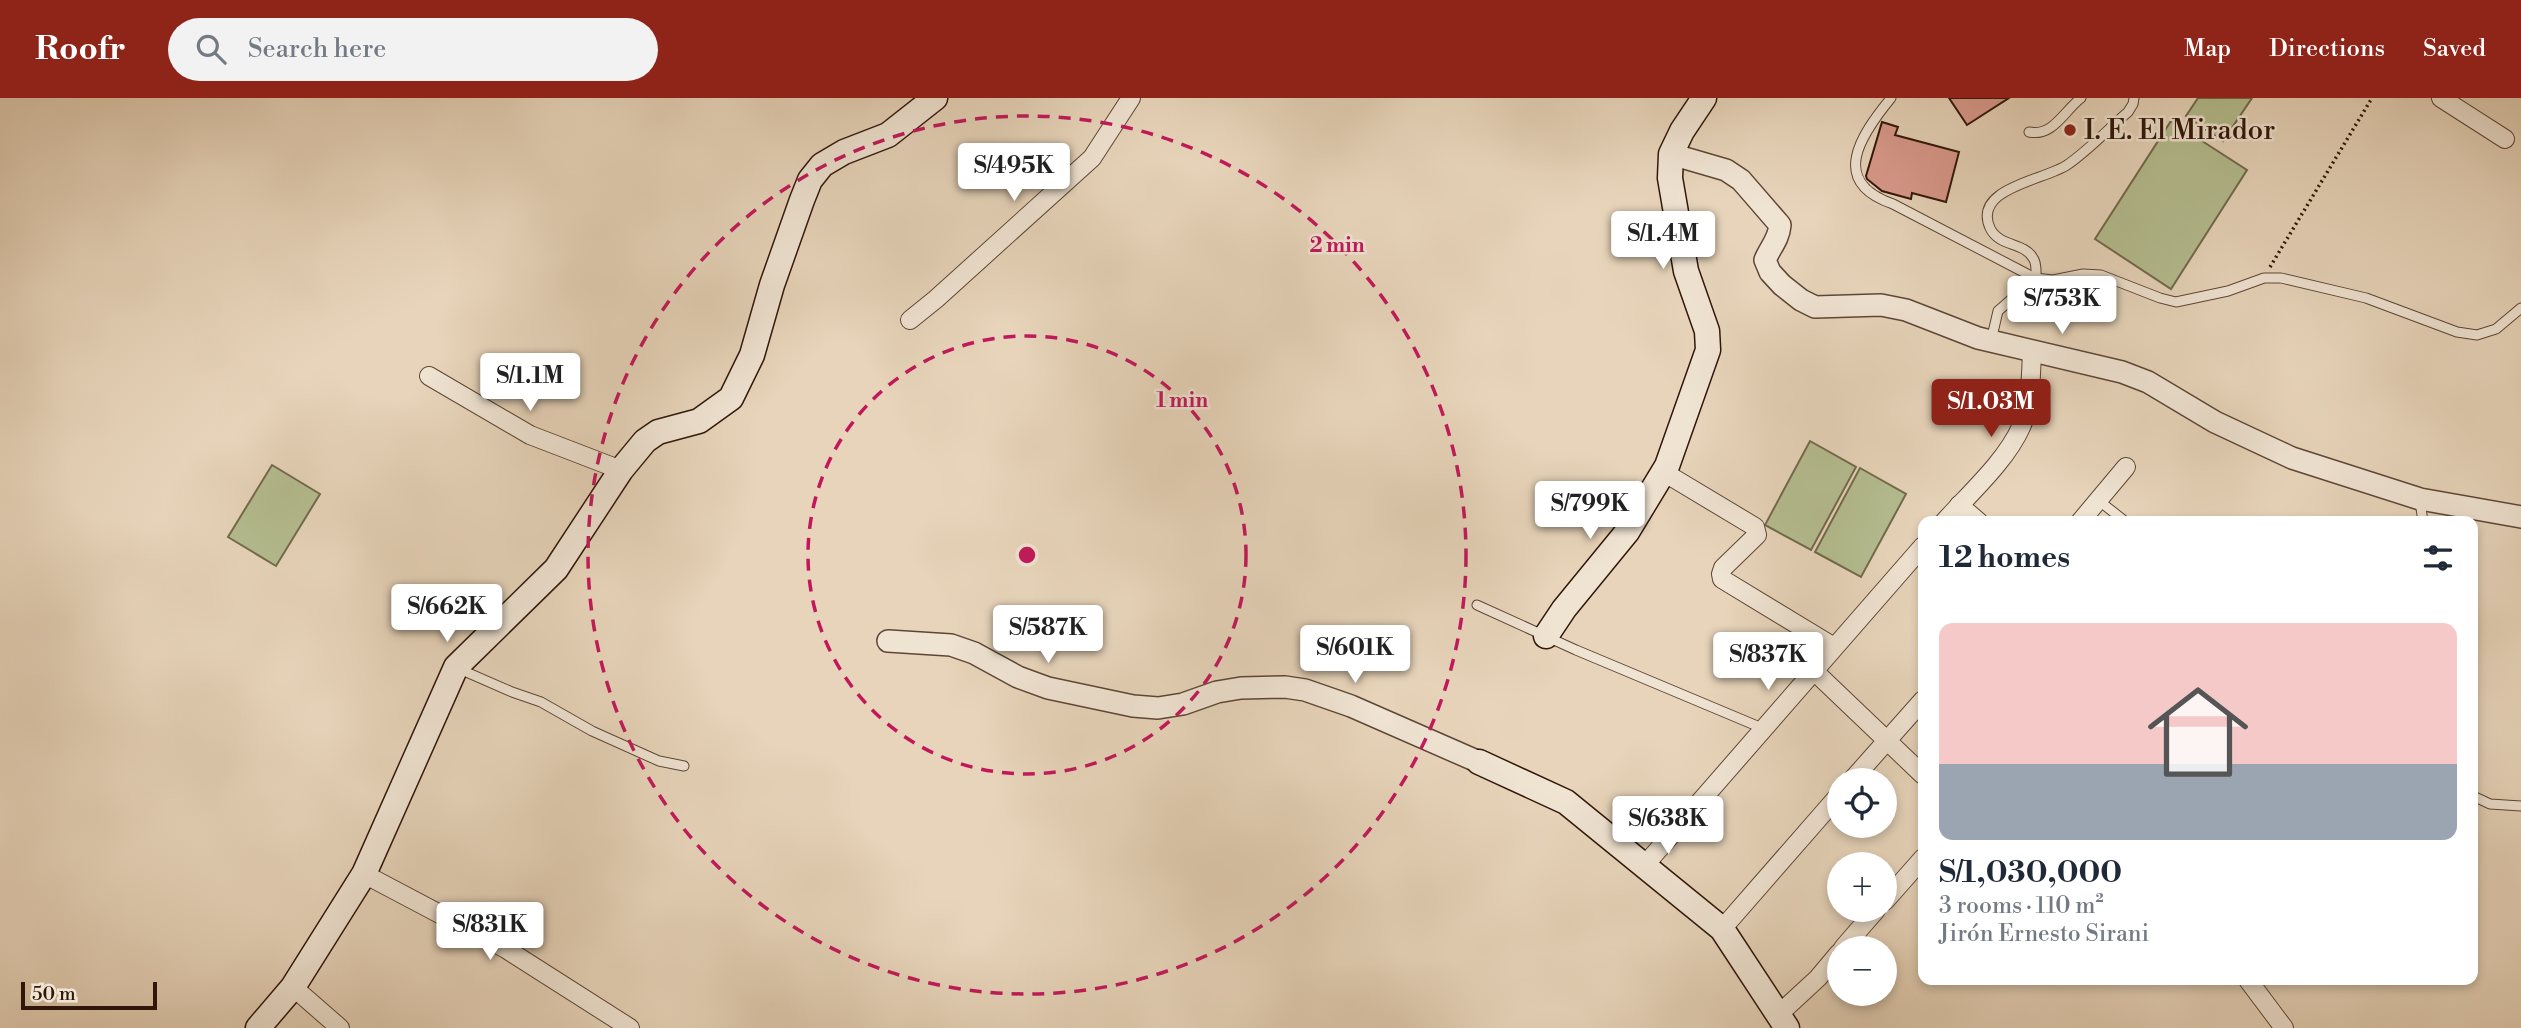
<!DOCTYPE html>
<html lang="en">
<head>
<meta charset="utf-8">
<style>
  body { margin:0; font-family:"Libre Bodoni",serif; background:#f2f2f3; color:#1f2937; height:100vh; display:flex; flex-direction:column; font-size:26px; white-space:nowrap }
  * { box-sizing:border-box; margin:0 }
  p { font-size:23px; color:#747a83 }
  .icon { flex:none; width:38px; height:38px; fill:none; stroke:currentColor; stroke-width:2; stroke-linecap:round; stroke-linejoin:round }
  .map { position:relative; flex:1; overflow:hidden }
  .side { position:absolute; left:1918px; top:418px; width:560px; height:469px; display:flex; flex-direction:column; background:#fff; border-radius:14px; box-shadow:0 4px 10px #0003 }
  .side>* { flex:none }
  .fabs { position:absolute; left:1827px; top:670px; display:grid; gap:14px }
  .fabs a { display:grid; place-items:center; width:70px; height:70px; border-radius:50%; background:#fff; box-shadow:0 4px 10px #0003; font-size:35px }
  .scale { position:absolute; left:21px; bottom:18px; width:136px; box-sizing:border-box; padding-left:7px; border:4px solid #31160a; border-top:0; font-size:19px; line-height:24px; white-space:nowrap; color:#31160a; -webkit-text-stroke:5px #efe3d2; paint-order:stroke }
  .price { position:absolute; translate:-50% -60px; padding:0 16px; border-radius:7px; background:#fff; color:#222; font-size:23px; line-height:46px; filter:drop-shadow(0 2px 4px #0008) }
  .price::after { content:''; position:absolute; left:50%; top:42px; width:21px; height:16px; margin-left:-10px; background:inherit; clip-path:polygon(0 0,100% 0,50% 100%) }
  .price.current { background:#8f2418; color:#fff }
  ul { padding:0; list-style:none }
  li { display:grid; align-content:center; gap:14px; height:371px; padding:0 21px }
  li span { display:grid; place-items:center; height:217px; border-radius:14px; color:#555 }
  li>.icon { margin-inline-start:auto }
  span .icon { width:126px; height:126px; fill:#fffc; stroke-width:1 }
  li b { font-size:30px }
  h2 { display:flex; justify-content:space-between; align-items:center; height:84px; padding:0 21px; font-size:30px }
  header { display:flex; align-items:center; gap:42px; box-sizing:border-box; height:98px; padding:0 35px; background:#8f2418; color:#fff }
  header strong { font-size:33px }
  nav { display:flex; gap:38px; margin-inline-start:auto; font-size:24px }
  .search { width:490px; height:63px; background:#f2f2f3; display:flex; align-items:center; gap:18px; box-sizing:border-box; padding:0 24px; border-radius:38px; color:#747a83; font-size:26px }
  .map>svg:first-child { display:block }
  .green { fill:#b4bd90; stroke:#726a4d; stroke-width:2 }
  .building { fill:#d9998c; stroke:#31160a; stroke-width:2 }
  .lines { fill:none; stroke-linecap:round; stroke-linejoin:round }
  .service-casing { stroke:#5e4636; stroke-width:11 }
  .minor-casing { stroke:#5e4636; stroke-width:20 }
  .tertiary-casing { stroke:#5e4636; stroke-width:24 }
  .secondary-casing { stroke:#31160a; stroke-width:27 }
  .path { stroke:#31160a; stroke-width:3.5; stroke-dasharray:2 3.5; stroke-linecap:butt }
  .service { stroke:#efe3d2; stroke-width:9 }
  .minor { stroke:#efe3d2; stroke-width:18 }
  .tertiary { stroke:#efe3d2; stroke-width:21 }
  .secondary { stroke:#efe3d2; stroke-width:24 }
  .ring { fill:none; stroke:#c2185b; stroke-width:3.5; stroke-dasharray:12 9 }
  .poi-dot { fill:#8f2418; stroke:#efe3d2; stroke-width:2.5 }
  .labels { text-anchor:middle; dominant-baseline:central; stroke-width:5; stroke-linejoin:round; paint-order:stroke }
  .poi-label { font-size:28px; fill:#31160a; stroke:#efe3d2; text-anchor:start }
  .centre { fill:#c2185b; stroke:#efe3d2; stroke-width:3.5 }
  .ring-label { font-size:21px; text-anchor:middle; font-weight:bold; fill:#c2185b; stroke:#efe3d2; stroke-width:5; stroke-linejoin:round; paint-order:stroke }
</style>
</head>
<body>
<header>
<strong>Roofr</strong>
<div class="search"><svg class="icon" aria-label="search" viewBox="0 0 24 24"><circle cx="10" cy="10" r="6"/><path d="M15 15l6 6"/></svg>Search here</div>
<nav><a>Map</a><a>Directions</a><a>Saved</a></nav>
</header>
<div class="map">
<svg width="2521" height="930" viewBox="0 0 2521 930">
  <rect width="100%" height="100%" fill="#e7d4ba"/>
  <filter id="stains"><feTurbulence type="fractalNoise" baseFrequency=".00286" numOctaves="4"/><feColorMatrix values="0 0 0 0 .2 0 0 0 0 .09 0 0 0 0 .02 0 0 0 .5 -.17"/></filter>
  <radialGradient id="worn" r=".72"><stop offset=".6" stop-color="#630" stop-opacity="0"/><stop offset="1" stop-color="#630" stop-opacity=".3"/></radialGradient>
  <!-- green -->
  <g class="green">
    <path d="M2198,0H2252L2223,43L2186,18Z"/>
    <path d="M2171,23L2247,72L2171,191L2095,141Z"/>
    <path d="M1810,343L1856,369L1811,452L1765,427Z"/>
    <path d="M272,367L320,396L276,468L228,439Z"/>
    <path d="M1860,370L1906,396L1861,479L1815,454Z"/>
  </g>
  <!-- building -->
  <g class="building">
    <path d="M1949,0H2009L1967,27Z"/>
    <path d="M1882,24L1898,29L1895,37L1959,54L1946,104L1912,95L1911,101L1882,93L1867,81L1866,78Z"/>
  </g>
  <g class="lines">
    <defs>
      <g id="service">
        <path d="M1891,0C1860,38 1829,84 1893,106L2035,180L2053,182L2083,176L2101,177L2160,200L2176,204L2228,193L2264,180H2281L2366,200L2457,234L2477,237L2496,231L2521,210"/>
        <path d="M2029,34C2053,39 2064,13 2081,0"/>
        <path d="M1991,243L1998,213L2036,180C2036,174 2037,165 2033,160C2024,144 1999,149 1990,130C1972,90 2045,82 2067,67C2089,52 2108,31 2128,14L2133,6L2134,0"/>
        <path d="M2098,402L2126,424"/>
        <path d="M2420,403L2423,424"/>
        <path d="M1477,507L1576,552L1762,630"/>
        <path d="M457,570L512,594L541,604L592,633L659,663L684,668"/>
        <path d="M2473,698L2490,706L2521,708"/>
      </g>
      <g id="minor">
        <path d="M2441,0L2505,41"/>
        <path d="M910,222L936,201L1092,60L1131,0"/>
        <path d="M429,278L530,337L621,372"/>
        <path d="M1667,368L1666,373L1670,378L1755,429L1757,437L1723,470L1721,476L1722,481L1834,549"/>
        <path d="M1959,407L1979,424"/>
        <path d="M1944,424C1969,396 2006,363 2021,329C2031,307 2031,277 2032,253"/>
        <path d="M2080,424L2126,369"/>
        <path d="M1813,572L1923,677"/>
        <path d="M1852,682L1923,602"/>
        <path d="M1644,768L1923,448"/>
        <path d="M364,776L506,851L630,930"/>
        <path d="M1885,803L1923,760"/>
        <path d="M1722,831L1839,697"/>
        <path d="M1843,850L1876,812"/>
        <path d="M2248,882L2284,930"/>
        <path d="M293,889L340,930"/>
        <path d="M1779,916L1818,880L1839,855"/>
      </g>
      <g id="tertiary">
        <path d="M1671,56L1726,72L1741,82L1780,127C1779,141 1770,150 1765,162L1770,174L1782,187L1801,202L1815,209L1881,207L1906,212L1978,240L2122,274L2148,284L2215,324L2292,360L2420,401L2521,419"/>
        <path d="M888,543L951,547L974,555L1018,579L1048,590L1133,608L1158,610L1183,606L1217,594L1241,590L1285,589L1305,592L1351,608L1479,664"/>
      </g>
      <g id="secondary">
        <path d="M1546,538L1564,511L1627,434L1667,368L1708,252L1707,233L1686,173L1670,80L1671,56L1682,33L1704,0"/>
        <path d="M1479,664L1566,704L1722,831L1787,930"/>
        <path d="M258,930L293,889L364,776L456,569L556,471L621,372L645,343L658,334L699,323L731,300L752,257L772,187L802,102L810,82L822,67L844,54L888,37L935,0"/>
      </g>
    </defs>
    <!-- service casing -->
    <use href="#service" class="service-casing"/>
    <!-- minor casing -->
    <use href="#minor" class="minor-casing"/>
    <!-- tertiary casing -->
    <use href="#tertiary" class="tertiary-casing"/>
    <!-- secondary casing -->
    <use href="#secondary" class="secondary-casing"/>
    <!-- path -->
    <path class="path" d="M2270,169L2372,0"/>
    <!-- service -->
    <use href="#service" class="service"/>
    <!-- minor -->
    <use href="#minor" class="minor"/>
    <!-- tertiary -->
    <use href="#tertiary" class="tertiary"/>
    <!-- secondary -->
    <use href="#secondary" class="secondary"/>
  </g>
  <!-- distance rings -->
  <g class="ring">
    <circle cx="1027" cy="457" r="219"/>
    <circle cx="1027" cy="457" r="439"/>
  </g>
  <!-- markers -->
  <circle class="poi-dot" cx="2070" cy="32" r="7"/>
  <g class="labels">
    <!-- poi labels -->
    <g class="poi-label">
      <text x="2084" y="32">I. E. El Mirador</text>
    </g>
  </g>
  <circle cx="1027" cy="457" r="10" class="centre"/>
  <g class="ring-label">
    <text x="1337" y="154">2 min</text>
    <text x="1182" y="309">1 min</text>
  </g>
  <rect width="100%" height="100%" filter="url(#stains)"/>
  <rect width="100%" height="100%" fill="url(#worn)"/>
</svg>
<div class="fabs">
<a><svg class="icon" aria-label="locate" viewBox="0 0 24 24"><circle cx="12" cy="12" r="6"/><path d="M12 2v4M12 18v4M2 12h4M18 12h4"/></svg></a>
<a>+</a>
<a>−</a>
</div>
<div class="scale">50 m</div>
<b class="price" style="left:1014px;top:105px">S/495K</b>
<b class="price" style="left:1663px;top:173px">S/1.4M</b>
<b class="price" style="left:2062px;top:238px">S/753K</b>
<b class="price" style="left:530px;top:315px">S/1.1M</b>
<b class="price current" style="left:1991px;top:341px">S/1.03M</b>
<b class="price" style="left:1590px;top:443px">S/799K</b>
<b class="price" style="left:447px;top:546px">S/662K</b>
<b class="price" style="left:1048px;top:567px">S/587K</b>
<b class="price" style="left:1355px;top:587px">S/601K</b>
<b class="price" style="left:1768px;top:594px">S/837K</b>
<b class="price" style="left:1668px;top:758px">S/638K</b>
<b class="price" style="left:490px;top:864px">S/831K</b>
<section class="side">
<h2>12 homes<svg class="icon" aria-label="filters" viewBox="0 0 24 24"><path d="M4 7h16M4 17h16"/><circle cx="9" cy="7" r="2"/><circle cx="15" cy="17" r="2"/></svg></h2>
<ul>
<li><span style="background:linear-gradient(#f6c9c9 65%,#9aa5b1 0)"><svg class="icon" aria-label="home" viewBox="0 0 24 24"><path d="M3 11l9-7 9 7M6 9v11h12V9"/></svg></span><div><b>S/1,030,000</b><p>3 rooms · 110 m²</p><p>Jirón Ernesto Sirani</p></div></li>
</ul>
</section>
</div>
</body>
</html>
